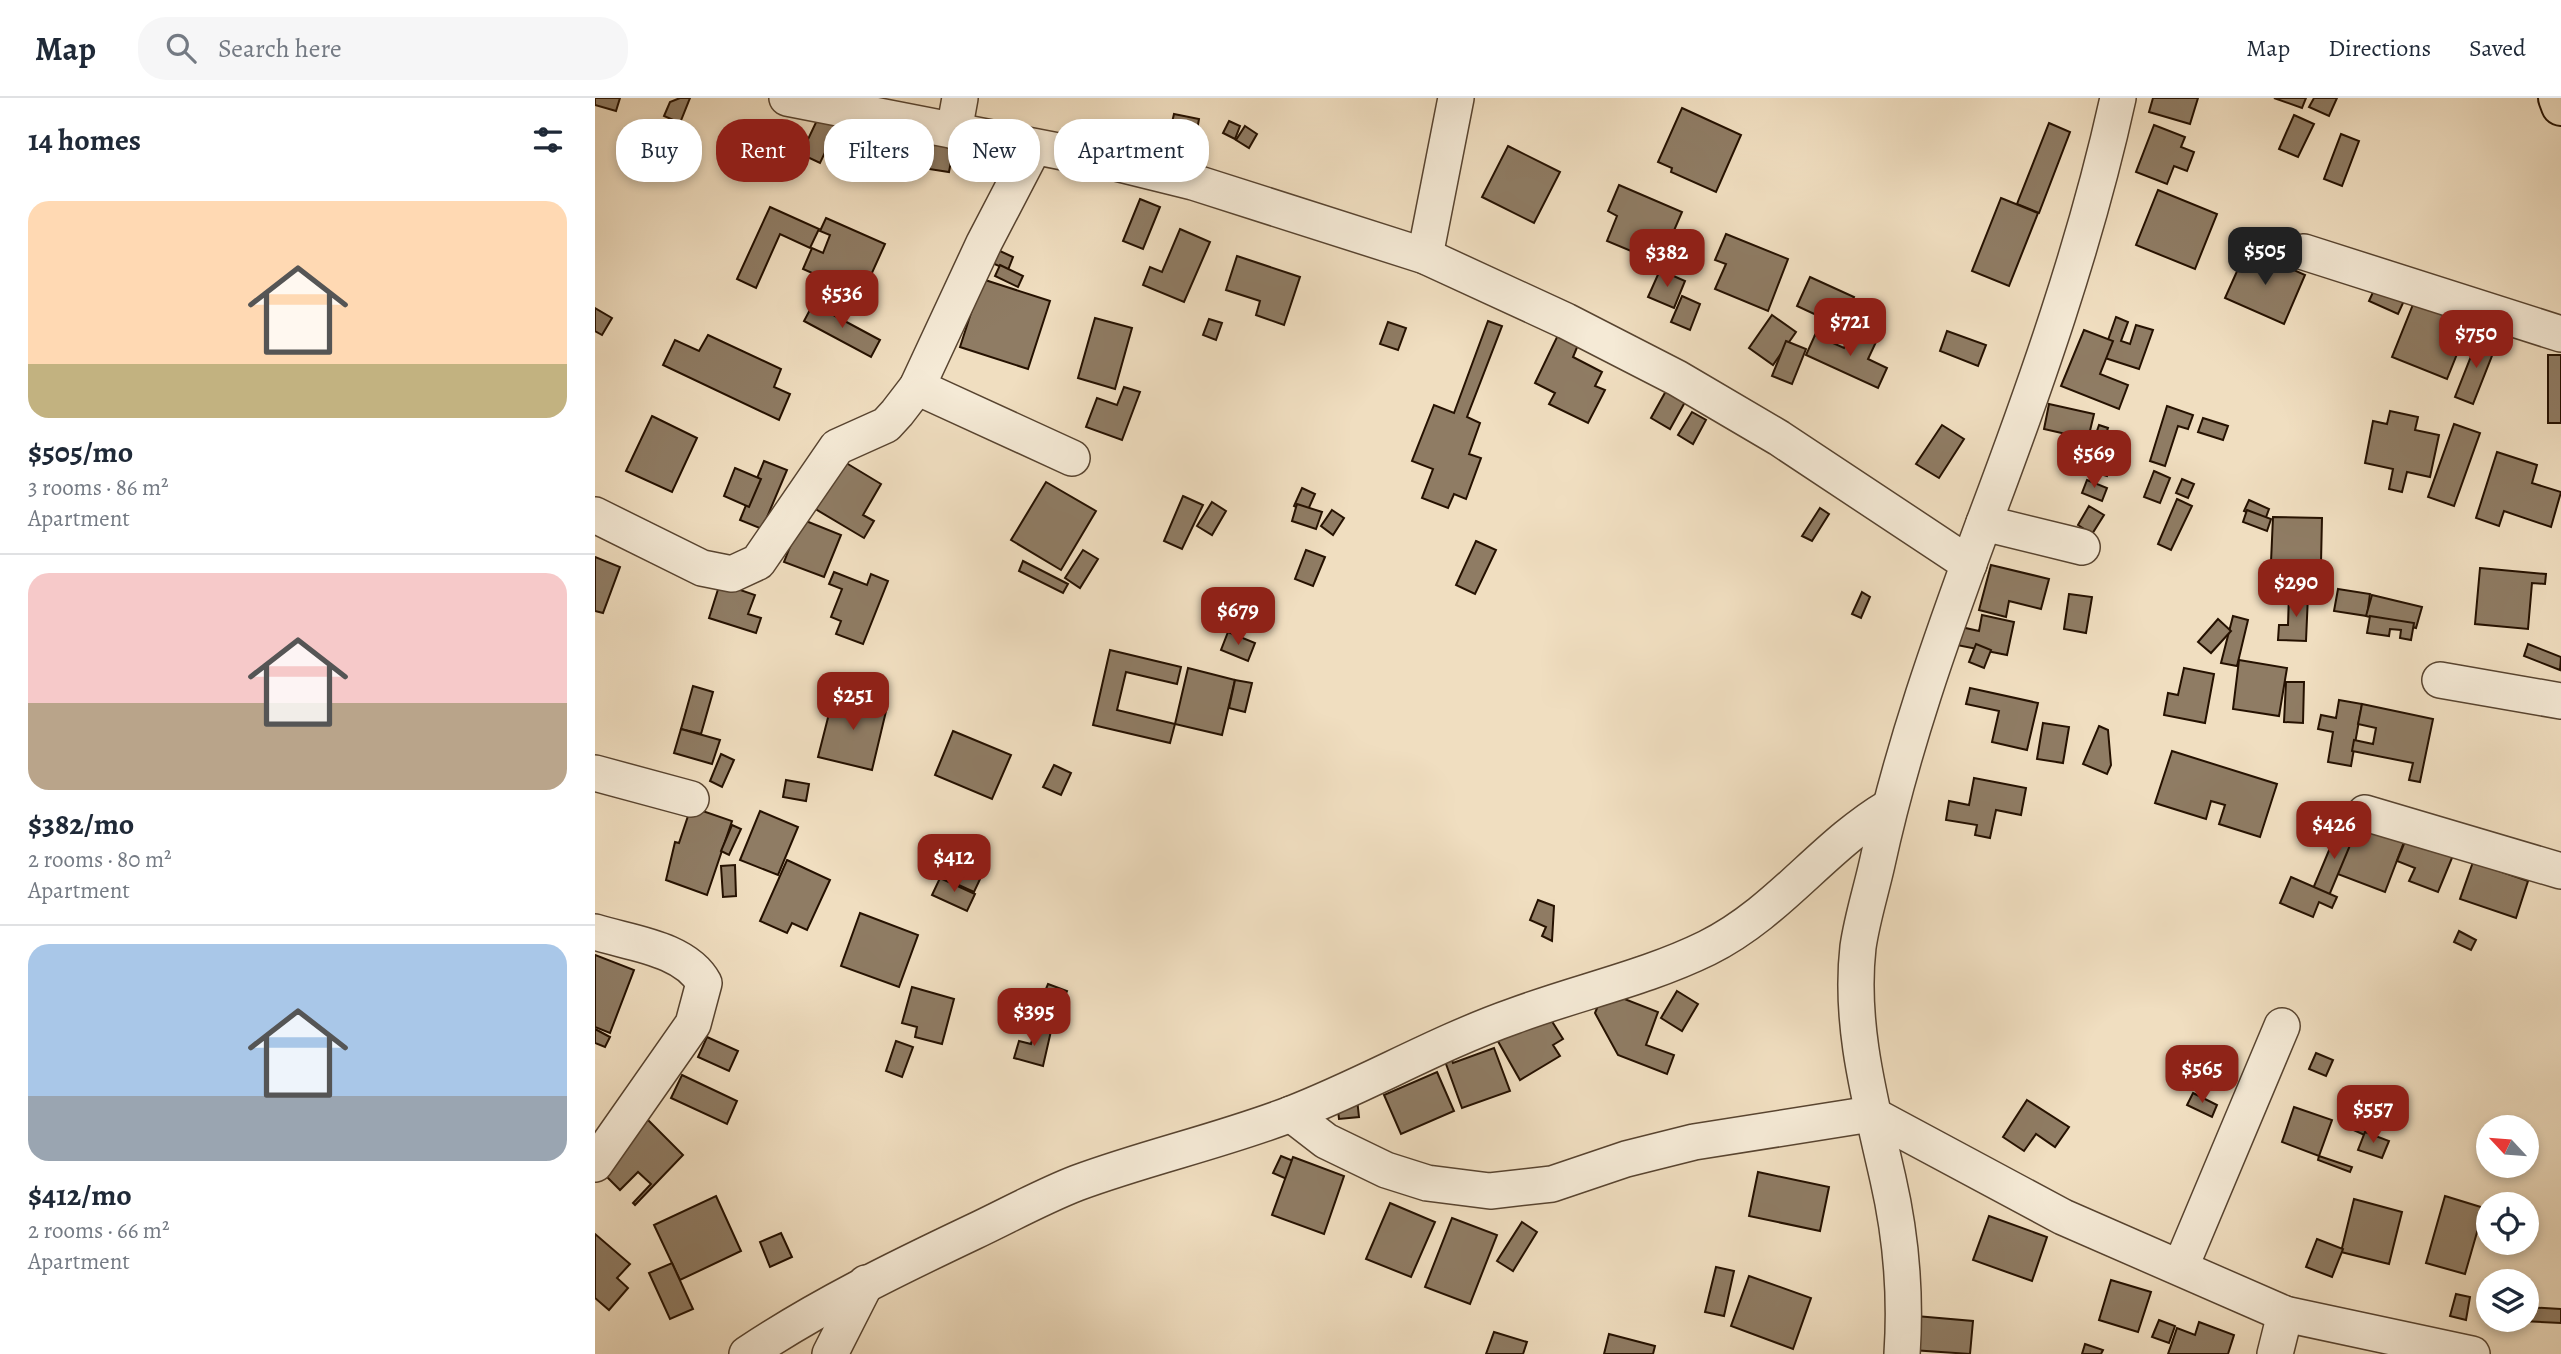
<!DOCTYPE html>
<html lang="en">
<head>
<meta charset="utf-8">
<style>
  body { margin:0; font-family:Alegreya,serif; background:#f6f6f7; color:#1f2937; height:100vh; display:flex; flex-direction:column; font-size:26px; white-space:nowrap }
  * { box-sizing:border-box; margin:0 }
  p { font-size:23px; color:#747a83 }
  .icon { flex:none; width:38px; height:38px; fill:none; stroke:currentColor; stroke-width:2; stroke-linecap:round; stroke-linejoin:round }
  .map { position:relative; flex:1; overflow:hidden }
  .side { display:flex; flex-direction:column; background:#fff; width:595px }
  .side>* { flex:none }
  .guide { position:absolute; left:21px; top:21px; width:665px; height:63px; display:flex; gap:14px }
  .needle { width:46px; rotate:296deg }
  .fabs { position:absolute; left:1881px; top:1017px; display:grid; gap:14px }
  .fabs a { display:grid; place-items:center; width:63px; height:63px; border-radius:50%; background:#fff; box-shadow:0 4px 10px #0003; font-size:35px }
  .price { position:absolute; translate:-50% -60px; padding:0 16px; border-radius:14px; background:#8f2418; color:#fff; font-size:23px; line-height:46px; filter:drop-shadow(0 2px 4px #0008) }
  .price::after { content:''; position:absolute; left:50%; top:42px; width:21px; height:16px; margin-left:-10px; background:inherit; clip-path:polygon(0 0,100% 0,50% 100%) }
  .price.active { background:#222; color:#fff }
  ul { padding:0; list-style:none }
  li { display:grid; align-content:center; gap:14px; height:371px; padding:0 28px }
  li+li { border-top:2px solid #e0e1e3 }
  li span { display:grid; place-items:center; height:217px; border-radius:21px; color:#555 }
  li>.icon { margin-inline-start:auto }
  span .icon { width:126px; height:126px; fill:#fffc; stroke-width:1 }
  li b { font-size:30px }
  h2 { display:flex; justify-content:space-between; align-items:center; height:84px; padding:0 28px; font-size:30px }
  .tag { padding:0 24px; border-radius:28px; background:#fff; box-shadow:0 4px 10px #0003; font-size:24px; line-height:63px }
  .tag.active { background:#8f2418; color:#fff }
  header { display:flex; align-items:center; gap:42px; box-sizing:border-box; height:98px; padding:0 35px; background:#fff; border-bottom:2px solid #e0e1e3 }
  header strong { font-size:33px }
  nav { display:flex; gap:38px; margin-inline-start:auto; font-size:24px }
  .search { width:490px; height:63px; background:#f6f6f7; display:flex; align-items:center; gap:18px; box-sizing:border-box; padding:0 24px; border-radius:28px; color:#747a83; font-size:26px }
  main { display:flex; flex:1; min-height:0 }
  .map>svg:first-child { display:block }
  .building { fill:#8f7c64; stroke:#251100; stroke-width:2 }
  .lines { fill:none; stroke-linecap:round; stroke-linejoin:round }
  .minor-casing { stroke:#584430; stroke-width:38 }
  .major-casing { stroke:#251100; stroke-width:42 }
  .minor { stroke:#f5ead6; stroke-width:35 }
  .major { stroke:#f0dec0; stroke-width:38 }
</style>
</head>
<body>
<header>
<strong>Map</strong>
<div class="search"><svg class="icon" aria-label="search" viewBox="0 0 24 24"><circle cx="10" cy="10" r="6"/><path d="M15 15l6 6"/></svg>Search here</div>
<nav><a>Map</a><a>Directions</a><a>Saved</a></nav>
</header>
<main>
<section class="side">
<h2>14 homes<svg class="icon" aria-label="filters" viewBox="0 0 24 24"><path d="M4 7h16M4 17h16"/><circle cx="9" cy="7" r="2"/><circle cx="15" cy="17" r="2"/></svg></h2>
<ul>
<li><span style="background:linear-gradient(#ffd9b3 75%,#c2b280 0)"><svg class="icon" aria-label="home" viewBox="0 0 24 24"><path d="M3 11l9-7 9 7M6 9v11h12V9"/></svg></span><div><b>$505/mo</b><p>3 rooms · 86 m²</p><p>Apartment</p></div></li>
<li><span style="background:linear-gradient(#f6c9c9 60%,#b9a48a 0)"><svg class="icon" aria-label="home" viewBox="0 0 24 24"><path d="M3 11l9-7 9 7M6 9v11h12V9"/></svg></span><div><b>$382/mo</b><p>2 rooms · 80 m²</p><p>Apartment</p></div></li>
<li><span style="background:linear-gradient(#a9c7e8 70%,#9aa5b1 0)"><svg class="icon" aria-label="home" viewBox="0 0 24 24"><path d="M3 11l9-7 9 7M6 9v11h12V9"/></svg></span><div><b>$412/mo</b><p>2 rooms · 66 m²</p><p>Apartment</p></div></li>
</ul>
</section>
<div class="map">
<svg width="1966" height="1256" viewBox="0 0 1966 1256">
  <rect width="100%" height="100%" fill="#f0dec0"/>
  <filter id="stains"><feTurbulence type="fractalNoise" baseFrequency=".00286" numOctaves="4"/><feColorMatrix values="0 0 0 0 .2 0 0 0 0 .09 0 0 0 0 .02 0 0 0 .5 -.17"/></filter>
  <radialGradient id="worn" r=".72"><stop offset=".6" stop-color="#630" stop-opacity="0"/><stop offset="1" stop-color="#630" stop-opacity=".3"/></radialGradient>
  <!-- building -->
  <g class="building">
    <path d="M0,0H25L21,13L0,7Z"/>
    <path d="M85,0H95L85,25L69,18L75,4Z"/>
    <path d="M1558,0H1603L1595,26L1554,14Z"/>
    <path d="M1679,0H1711L1707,10Z"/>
    <path d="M1719,0H1742L1734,18L1714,9Z"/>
    <path d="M1087,10L1146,37L1121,94L1076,74L1077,70L1063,64Z"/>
    <path d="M579,16L604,21L601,38L575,33Z"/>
    <path d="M1699,17L1719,26L1703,59L1684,51Z"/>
    <path d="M224,18L243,27L225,65L206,56Z"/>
    <path d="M634,23L645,28L640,41L628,35Z"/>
    <path d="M1454,25L1475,34L1444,115L1422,106Z"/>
    <path d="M1559,27L1590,39L1586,49L1599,54L1592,73L1579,68L1572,86L1541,74Z"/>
    <path d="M650,28L662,36L654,50L641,42Z"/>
    <path d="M1746,36L1764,43L1747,88L1729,81Z"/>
    <path d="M340,38L360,42L354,74L334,71Z"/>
    <path d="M913,48L965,74L939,125L887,99Z"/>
    <path d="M1024,87L1087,114L1065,165L1012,143L1022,118L1013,113Z"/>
    <path d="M1563,92L1622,116L1600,171L1541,147Z"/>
    <path d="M1406,100L1443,115L1414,188L1377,173Z"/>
    <path d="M545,101L565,109L548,151L528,143Z"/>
    <path d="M175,109L224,131L215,150L185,136L161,190L142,181Z"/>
    <path d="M231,120L290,146L267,197L208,171L217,150L228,155L235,137L225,133Z"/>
    <path d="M585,131L615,144L589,204L548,187L555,169L567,174Z"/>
    <path d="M1131,136L1193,161L1173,213L1120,191L1131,166L1120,162Z"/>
    <path d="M394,148L418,159L413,172L388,161Z"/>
    <path d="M1652,151L1710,177L1689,226L1630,200Z"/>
    <path d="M642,158L705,179L689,227L661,217L665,203L631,192Z"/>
    <path d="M405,167L428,178L423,189L400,178Z"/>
    <path d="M1065,172L1090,183L1079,210L1053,199Z"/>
    <path d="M1215,179L1259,199L1238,245L1220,237L1228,220L1202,208Z"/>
    <path d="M387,181L455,203L433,271L365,249Z"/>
    <path d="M1784,181L1813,194L1803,216L1774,203Z"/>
    <path d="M1087,198L1105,206L1095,232L1076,224Z"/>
    <path d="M1819,204L1874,226L1852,281L1797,259Z"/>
    <path d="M218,206L285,242L276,259L209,223Z"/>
    <path d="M0,210L17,220L7,237L0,233Z"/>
    <path d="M1177,217L1201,234L1178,267L1154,250Z"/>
    <path d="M1521,219L1533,224L1526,243L1535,246L1541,227L1558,232L1544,271L1507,259Z"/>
    <path d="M500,220L537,230L520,291L483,280Z"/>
    <path d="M614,221L627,225L621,242L608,237Z"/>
    <path d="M893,223L907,228L872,319L885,325L874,356L886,360L871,401L859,396L853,410L827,400L838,371L817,363L839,307L859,315Z"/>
    <path d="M793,224L811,230L803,252L785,246Z"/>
    <path d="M1489,232L1518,243L1505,276L1533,287L1524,311L1466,288Z"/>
    <path d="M1257,233L1281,244L1273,261L1292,270L1283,290L1211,257L1220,237L1249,250Z"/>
    <path d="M1352,233L1391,247L1383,268L1345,253Z"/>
    <path d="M113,237L186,271L179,289L195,296L184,322L68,267L80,242L104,253Z"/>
    <path d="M963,237L983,247L978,259L1007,274L1000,288L1010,292L993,325L954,306L960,295L940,285Z"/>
    <path d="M1884,238L1902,245L1878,306L1860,299Z"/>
    <path d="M1191,243L1211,251L1197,286L1177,278Z"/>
    <rect x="1953" y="257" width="13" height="68"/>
    <path d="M1076,284L1095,295L1075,331L1056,320Z"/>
    <path d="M529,289L545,294L527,342L491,329L502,300L522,307Z"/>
    <path d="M1454,306L1499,316L1493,341L1449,331Z"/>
    <path d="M1572,308L1598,317L1593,331L1583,328L1570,368L1555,363Z"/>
    <path d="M1795,313L1823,319L1820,332L1844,337L1835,379L1812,374L1807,394L1794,391L1798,371L1770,365L1778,323L1792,326Z"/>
    <path d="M1097,314L1111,322L1098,346L1083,337Z"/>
    <path d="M57,318L102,340L77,394L31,373Z"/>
    <path d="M1608,320L1633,328L1628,342L1603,334Z"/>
    <path d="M1859,326L1885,335L1859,408L1833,399Z"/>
    <path d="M1347,327L1369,341L1344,380L1321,366Z"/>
    <path d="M1504,327L1513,330L1506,351L1520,356L1512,378L1489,371Z"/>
    <path d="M233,354L286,386L268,417L279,423L269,440L217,409Z"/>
    <path d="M1902,354L1942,367L1937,385L1966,394L1956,429L1909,413L1904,428L1881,420Z"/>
    <path d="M169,363L192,372L167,431L145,422Z"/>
    <path d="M140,370L166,381L154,409L129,398Z"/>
    <path d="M1559,373L1575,380L1565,405L1549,399Z"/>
    <path d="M1587,381L1599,386L1593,400L1581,395Z"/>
    <path d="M1492,382L1512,390L1507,403L1487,395Z"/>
    <path d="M451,384L501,413L466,472L416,442Z"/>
    <path d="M707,390L720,396L712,414L699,408Z"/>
    <path d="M588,398L608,407L587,451L569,443Z"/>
    <path d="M1582,401L1597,408L1576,452L1563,446Z"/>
    <path d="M1654,402L1674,411L1670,422L1649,413Z"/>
    <path d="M617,404L631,413L617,437L602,428Z"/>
    <path d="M702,406L727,414L721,431L697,423Z"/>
    <path d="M1494,408L1509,417L1497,436L1483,427Z"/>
    <path d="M1225,410L1234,416L1217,443L1207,438Z"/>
    <path d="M737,412L749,420L738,437L726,428Z"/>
    <path d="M1652,412L1676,421L1672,433L1648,424Z"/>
    <path d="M1678,419L1727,420L1726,465L1676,464Z"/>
    <path d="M206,421L246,437L229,479L189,464Z"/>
    <path d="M881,443L901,452L880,496L861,487Z"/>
    <path d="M488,452L503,461L485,490L470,480Z"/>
    <path d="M711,452L730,459L718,488L700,481Z"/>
    <path d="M0,459L25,469L8,515L0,513Z"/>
    <path d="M428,463L473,486L468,495L424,473Z"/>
    <path d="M1396,467L1454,481L1446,511L1414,503L1411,519L1384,512Z"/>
    <path d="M1885,470L1951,476L1950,486L1937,485L1933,531L1880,526Z"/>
    <path d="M239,474L272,487L276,476L293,483L268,546L241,536L246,523L236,519L247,491L234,486Z"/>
    <path d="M125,485L160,497L153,516L166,520L161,535L114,520Z"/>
    <path d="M1743,491L1775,496L1772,518L1739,513Z"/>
    <path d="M1267,494L1275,499L1266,520L1257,516Z"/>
    <path d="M1694,495L1713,497L1711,543L1683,542L1684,527H1693Z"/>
    <path d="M1474,496L1497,499L1491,535L1469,531Z"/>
    <path d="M1777,497L1827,509L1821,530L1771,518Z"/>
    <path d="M1387,517L1419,524L1412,557L1362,547L1366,529L1384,533Z"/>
    <path d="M1638,518L1653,522L1642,568L1626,565Z"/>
    <path d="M1775,518L1819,525L1816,542L1805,540L1806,532L1795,531L1794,538L1772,535Z"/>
    <path d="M1623,521L1636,533L1616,555L1603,544Z"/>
    <path d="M633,534L660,545L653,563L626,552Z"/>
    <path d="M1381,546L1396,552L1389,570L1374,564Z"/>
    <path d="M1933,546L1966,559L1965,572L1929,558Z"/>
    <path d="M515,552L586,569L582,586L531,574L522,612L580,626L575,645L498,627Z"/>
    <path d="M1644,562L1692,570L1684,618L1638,611Z"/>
    <path d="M593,570L640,582L627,637L580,626Z"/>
    <path d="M1589,570L1619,576L1610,625L1569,617L1573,595L1583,597Z"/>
    <path d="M640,582L657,585L650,614L634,610Z"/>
    <path d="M1691,584H1709L1708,625L1689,624Z"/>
    <path d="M98,588L118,594L106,636L86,631Z"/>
    <path d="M1375,590L1443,605L1432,652L1397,644L1404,613L1371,606Z"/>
    <path d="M239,596L292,609L277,672L223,659Z"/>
    <path d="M1744,602L1767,606L1756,668L1733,664L1738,634L1723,631L1726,617L1741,620Z"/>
    <path d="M1767,606L1838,621L1825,684L1814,682L1818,665L1757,653L1759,642L1778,646L1781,630L1763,626Z"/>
    <path d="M1448,625L1474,629L1468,665L1442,661Z"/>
    <path d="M1504,628L1513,632L1516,667L1512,676L1488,666Z"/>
    <path d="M86,631L125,642L117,666L79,655Z"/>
    <path d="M358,633L416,657L397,701L340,677Z"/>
    <path d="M1577,653L1682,686L1665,739L1624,726L1630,707L1616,703L1611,721L1560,705Z"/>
    <path d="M126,656L139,662L127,689L115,683Z"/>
    <path d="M459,667L476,675L466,697L448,689Z"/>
    <path d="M1379,680L1431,690L1426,717L1401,712L1395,740L1380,737L1382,727L1351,722L1354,703L1374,707Z"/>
    <path d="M191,682L214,686L211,703L188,699Z"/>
    <path d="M96,709L137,723L112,797L71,782L80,744L84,745Z"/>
    <path d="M165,713L203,729L183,777L145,762Z"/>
    <path d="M1762,717L1812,736L1790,794L1740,775Z"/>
    <path d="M1745,726L1761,733L1733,800L1717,793Z"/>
    <path d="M137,727L146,731L134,757L126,753Z"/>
    <path d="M1813,736L1859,755L1843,794L1814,783L1820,770L1802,763Z"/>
    <path d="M192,762L235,782L212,832L197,825L192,835L165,823Z"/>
    <path d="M353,764L386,779L379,794L346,779Z"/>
    <path d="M1878,764L1933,783L1921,820L1865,801Z"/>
    <path d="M140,767L141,798L128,799L126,768Z"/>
    <path d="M1696,779L1742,799L1737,810L1724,804L1718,819L1685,805Z"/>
    <path d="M345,780L380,796L372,813L337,797Z"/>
    <path d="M943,802L959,808L957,843L947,838L951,829L935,822Z"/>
    <path d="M265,815L323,837L304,889L246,868Z"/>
    <path d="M1864,833L1881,842L1876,852L1859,844Z"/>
    <path d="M0,857L39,872L15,935L0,929Z"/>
    <path d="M453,886L472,893L457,929L438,922Z"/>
    <path d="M317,889L359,901L347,946L320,939L322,929L307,925Z"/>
    <path d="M1009,893L1063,914L1051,947L1079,957L1072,976L1023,957L1000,915Z"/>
    <path d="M1082,893L1103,906L1087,933L1066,920Z"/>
    <path d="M948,909L968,941L958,947L965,958L925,982L900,938Z"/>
    <path d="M440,929L456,933L448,968L419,960L424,943L436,946Z"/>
    <path d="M0,931L15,939L10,949L0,945Z"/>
    <path d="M112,939L143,953L134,973L103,959Z"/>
    <path d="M301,943L318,949L307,979L291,973Z"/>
    <path d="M899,950L915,993L867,1010L847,955L854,953L858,965Z"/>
    <path d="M1721,955L1738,962L1731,978L1714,971Z"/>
    <path d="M842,974L859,1013L806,1036L789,997Z"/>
    <path d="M87,977L142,1003L132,1026L76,1000Z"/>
    <path d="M761,992L764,1019L744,1021L741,995Z"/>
    <path d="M1771,992L1793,1002L1776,1040L1754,1030Z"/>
    <path d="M1598,995L1622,1007L1617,1019L1592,1007Z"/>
    <path d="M1432,1002L1474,1029L1460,1049L1441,1036L1429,1053L1408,1039Z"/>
    <path d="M1699,1009L1737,1022L1724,1058L1687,1044Z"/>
    <path d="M50,1019L88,1057L40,1107L38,1105L56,1086L43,1074L25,1092L2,1069Z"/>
    <path d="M1770,1034L1794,1043L1787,1060L1763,1052Z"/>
    <path d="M686,1058L701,1064L694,1082L678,1075Z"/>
    <path d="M1724,1058L1757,1069L1755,1074L1723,1062Z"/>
    <path d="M698,1059L749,1078L729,1136L677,1117Z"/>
    <path d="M1163,1074L1234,1089L1225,1133L1154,1118Z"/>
    <path d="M121,1098L146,1153L85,1182L59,1127Z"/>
    <path d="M1850,1098L1889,1110L1870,1176L1831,1165Z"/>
    <path d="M1759,1101L1807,1114L1794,1166L1746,1154Z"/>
    <path d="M795,1105L840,1124L816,1179L771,1161Z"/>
    <path d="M1394,1118L1452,1139L1437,1183L1378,1162Z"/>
    <path d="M857,1120L902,1137L875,1206L830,1189Z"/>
    <path d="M927,1124L942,1134L918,1173L902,1163Z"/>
    <path d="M186,1135L197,1159L175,1169L165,1144Z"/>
    <path d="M0,1136L35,1166L22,1180L33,1190L14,1212L0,1200Z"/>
    <path d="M1722,1141L1748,1151L1737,1179L1711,1169Z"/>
    <path d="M77,1165L98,1211L75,1221L54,1175Z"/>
    <path d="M1121,1169L1139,1173L1129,1218L1110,1214Z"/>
    <path d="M1154,1178L1216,1200L1198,1251L1136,1228Z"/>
    <path d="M1516,1182L1556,1194L1543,1234L1504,1222Z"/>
    <path d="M1861,1196L1875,1199L1871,1222L1855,1218Z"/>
    <path d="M1932,1209L1966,1211V1225L1905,1222H1932Z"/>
    <path d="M1321,1218L1378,1223L1375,1256L1317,1252Z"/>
    <path d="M1564,1222L1580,1228L1574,1245L1557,1239Z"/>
    <path d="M1604,1224L1639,1237L1633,1256H1573L1582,1230L1600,1237Z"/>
    <path d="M899,1234L932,1244L928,1256H891Z"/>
    <path d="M1014,1236L1060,1248L1058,1256H1009Z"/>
    <path d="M1490,1246L1508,1252L1506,1256H1487Z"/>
  </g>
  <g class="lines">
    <defs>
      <g id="minor">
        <path d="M192,0L509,62L598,84L830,158L971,223L1082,280L1184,340L1374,466"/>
        <path d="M359,33L365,0"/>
        <path d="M1709,154L1966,236"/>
        <path d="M830,158L861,0"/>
        <path d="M322,289L477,360"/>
        <path d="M0,417L107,470L137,476L163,464L242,349L291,327L302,315L322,289L389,145L439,49"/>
        <path d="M1389,425L1487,449"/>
        <path d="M1845,582L1966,603"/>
        <path d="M0,675L96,701"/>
        <path d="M1770,715L1966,773"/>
        <path d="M0,834C34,845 90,850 109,885L98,926L0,1066"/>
        <path d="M696,1016L731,1043L791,1072L832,1085L895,1093L957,1086L1031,1061L1099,1044L1276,1016L1468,1119L1690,1216L1877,1256"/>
        <path d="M1586,1168L1687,928"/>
        <path d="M152,1256C224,1208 300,1171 378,1134C412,1118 446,1099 482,1085C552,1059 626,1043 696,1016C771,987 842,945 919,918C983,894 1051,880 1112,850C1183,815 1228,748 1294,709"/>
        <path d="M235,1256L271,1185"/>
        <path d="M1307,1256C1311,1197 1306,1138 1293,1081C1276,1005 1254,928 1263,849C1267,821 1276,793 1282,766C1307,650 1346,541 1387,430C1440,290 1491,146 1523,0"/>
        <path d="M1680,1256L1690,1216"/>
      </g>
      <path id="major" d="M1963,0L1966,8"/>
    </defs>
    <!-- minor casing -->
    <use href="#minor" class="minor-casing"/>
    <!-- major casing -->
    <use href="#major" class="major-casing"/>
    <!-- minor -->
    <use href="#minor" class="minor"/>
    <!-- major -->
    <use href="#major" class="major"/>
  </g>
  <rect width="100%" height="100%" filter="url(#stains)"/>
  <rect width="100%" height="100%" fill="url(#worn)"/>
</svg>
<div class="fabs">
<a><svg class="needle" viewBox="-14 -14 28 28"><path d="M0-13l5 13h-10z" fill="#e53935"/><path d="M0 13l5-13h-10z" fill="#747a83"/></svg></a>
<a><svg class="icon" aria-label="locate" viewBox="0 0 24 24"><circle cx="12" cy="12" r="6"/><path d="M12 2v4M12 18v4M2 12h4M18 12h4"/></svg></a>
<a><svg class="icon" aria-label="layers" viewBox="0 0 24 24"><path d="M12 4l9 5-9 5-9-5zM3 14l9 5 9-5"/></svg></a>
</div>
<b class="price active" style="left:1670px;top:189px">$505</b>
<b class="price" style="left:1072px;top:191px">$382</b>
<b class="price" style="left:247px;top:232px">$536</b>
<b class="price" style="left:1255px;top:260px">$721</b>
<b class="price" style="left:1881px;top:272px">$750</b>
<b class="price" style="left:1499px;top:392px">$569</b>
<b class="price" style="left:1701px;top:521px">$290</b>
<b class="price" style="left:643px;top:549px">$679</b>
<b class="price" style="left:258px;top:634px">$251</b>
<b class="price" style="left:1739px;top:763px">$426</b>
<b class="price" style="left:359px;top:796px">$412</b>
<b class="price" style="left:439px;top:950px">$395</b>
<b class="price" style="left:1607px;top:1007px">$565</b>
<b class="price" style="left:1778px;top:1047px">$557</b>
<div class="guide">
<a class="tag">Buy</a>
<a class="tag active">Rent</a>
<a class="tag">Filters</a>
<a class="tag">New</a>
<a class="tag">Apartment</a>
</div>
</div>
</main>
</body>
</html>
